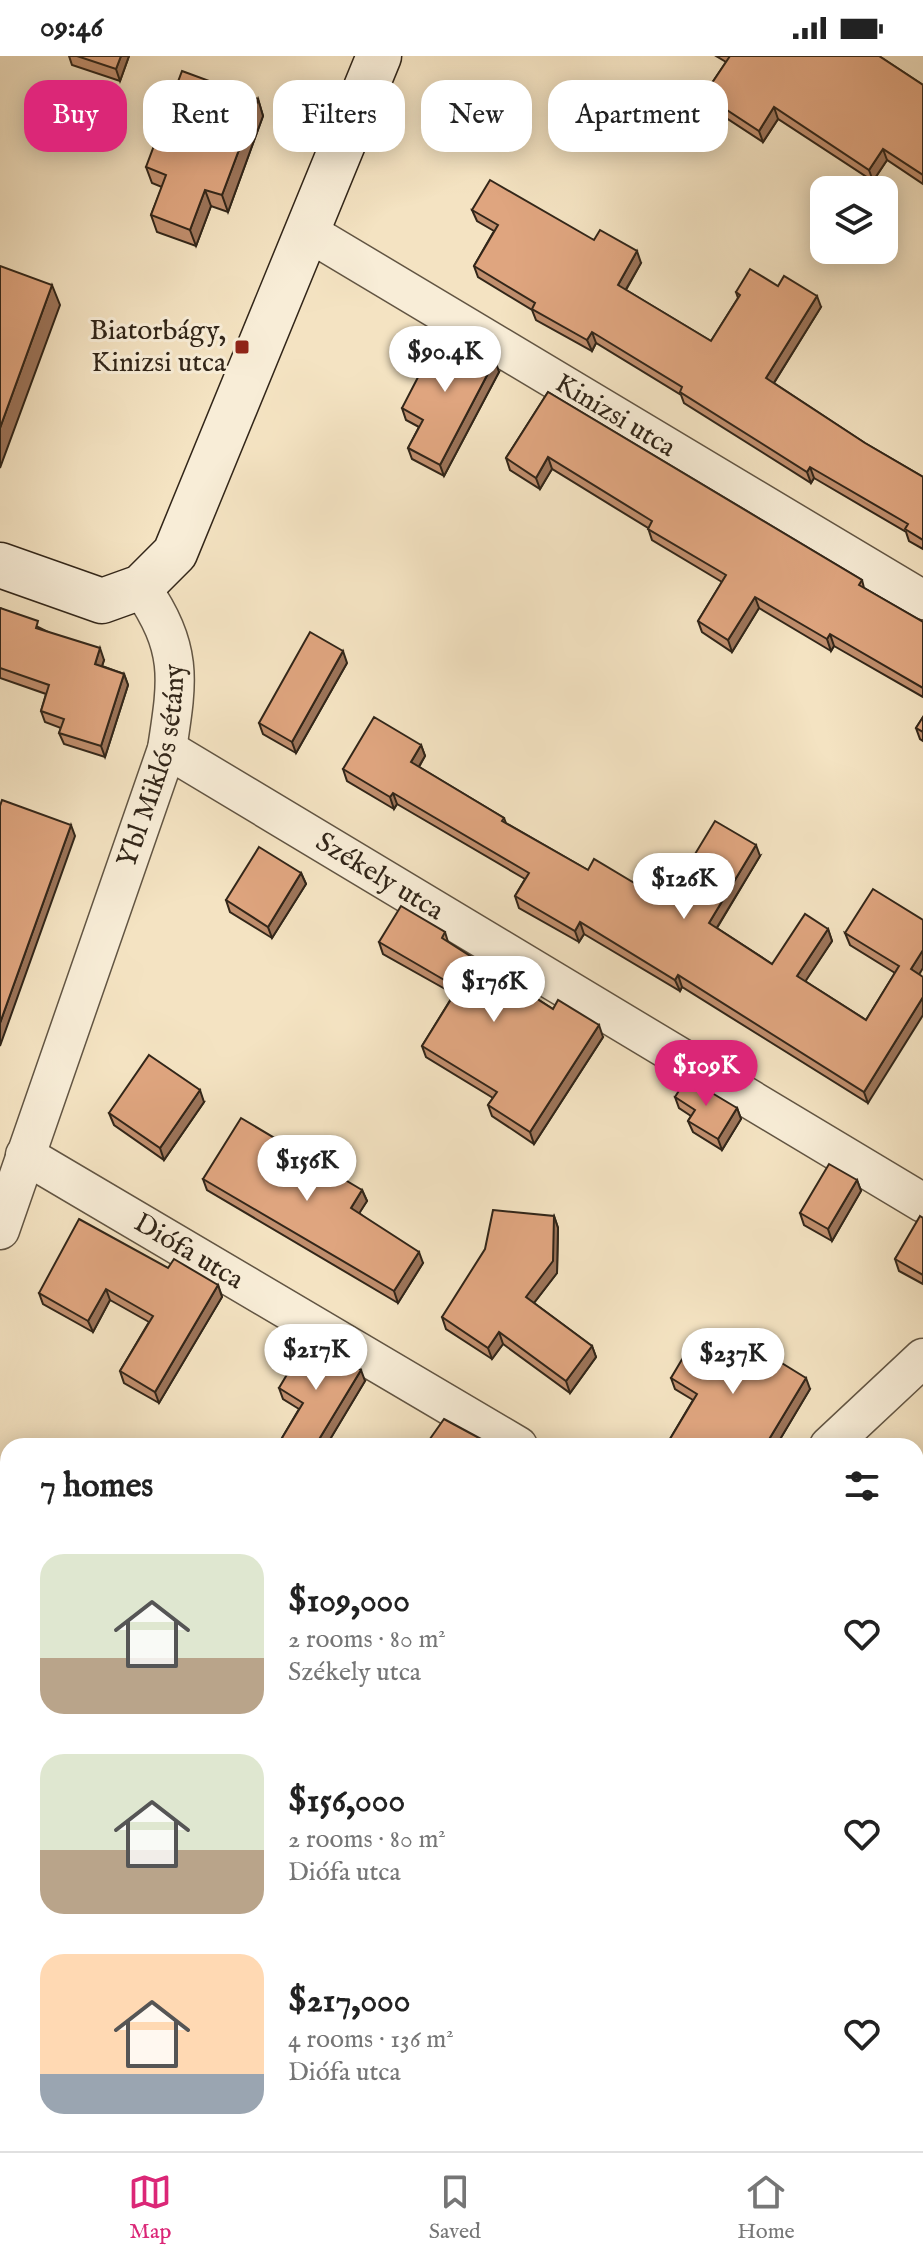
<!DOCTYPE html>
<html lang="en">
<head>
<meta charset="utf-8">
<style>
  body { margin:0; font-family:"IM FELL English",serif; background:#f2f2f2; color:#222; height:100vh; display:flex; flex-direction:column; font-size:30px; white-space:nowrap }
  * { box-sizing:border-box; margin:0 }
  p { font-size:26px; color:#767676 }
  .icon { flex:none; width:44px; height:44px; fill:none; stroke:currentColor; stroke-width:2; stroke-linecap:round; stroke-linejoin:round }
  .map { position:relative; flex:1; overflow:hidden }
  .sheet { position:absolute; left:0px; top:1382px; width:924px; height:714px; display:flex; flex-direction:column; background:#fff; border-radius:24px 24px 0 0; box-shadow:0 4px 20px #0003 }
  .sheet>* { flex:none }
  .hud { position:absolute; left:24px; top:24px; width:876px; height:72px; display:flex; gap:16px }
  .tools { position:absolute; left:810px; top:120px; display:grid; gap:16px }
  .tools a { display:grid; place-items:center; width:88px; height:88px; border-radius:16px; background:#fff; box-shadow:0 4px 20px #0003; font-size:40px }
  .price { position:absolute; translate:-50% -68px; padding:0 18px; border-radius:28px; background:#fff; color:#222; font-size:26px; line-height:52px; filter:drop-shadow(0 2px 4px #0008) }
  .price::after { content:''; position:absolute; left:50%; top:48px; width:24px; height:18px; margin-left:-12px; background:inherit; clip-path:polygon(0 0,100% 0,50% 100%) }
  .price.selected { background:#db2777; color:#fff }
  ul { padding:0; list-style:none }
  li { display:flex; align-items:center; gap:24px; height:200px; padding:0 40px }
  li span { display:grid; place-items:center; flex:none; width:224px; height:160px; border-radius:24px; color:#555 }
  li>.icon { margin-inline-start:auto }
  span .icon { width:96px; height:96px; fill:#fffc; stroke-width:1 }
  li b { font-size:34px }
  h2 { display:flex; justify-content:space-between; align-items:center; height:96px; padding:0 40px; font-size:34px }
  .pill { padding:0 28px; border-radius:24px; background:#fff; box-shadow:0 4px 20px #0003; font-size:28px; line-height:72px }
  .pill.selected { background:#db2777; color:#fff }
  .status { display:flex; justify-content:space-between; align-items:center; height:56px; padding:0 40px; background:#fff; direction:ltr }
  .status svg { height:22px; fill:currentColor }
  .tab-bar { display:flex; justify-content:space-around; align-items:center; height:112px; border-top:2px solid #e0e0e0; background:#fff; font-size:22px; color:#767676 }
  .tab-bar a { display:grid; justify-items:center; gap:4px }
  .tab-bar .selected { color:#db2777 }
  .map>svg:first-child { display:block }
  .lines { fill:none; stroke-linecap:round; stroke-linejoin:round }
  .street-casing { stroke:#625543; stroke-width:41 }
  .secondary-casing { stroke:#322619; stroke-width:47 }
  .street { stroke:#f8edd7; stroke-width:38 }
  .secondary { stroke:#f8edd7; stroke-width:44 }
  .wall { fill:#c08e6d; stroke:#322619; stroke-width:2 }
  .shaded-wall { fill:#9c7459; stroke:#322619; stroke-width:2 }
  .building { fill:#dfa57f; stroke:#322619; stroke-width:2 }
  .poi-dot { fill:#8f2418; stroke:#f8edd7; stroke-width:3 }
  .labels { text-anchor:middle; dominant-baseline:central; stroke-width:6; stroke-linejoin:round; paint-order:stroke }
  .poi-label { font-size:28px; fill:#322619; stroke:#f8edd7; text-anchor:end }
  .street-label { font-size:28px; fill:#322619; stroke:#f8edd7 }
</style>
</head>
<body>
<div class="status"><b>09:46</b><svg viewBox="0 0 49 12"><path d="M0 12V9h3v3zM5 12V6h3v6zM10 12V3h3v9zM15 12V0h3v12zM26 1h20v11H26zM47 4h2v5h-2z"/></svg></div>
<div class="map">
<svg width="923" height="2095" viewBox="0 0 923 2095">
  <rect width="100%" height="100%" fill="#f4e3c2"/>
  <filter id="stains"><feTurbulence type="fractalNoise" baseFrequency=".0025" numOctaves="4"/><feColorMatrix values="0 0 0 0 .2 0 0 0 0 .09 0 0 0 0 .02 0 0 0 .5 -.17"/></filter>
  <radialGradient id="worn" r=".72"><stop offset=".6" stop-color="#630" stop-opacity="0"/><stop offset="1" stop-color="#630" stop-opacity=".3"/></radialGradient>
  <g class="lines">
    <defs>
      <g id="street">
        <path id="s1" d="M308,176L923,544"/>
        <path id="s2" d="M167,693L923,1147"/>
        <path id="s3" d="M25,1099L518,1390"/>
        <path id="s4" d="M0,1174L167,693C178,622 183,593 141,531"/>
        <path d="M829,1390L923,1302"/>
        <path d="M916,1626L923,1631"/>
        <path d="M0,1749L8,1753"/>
        <path d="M575,2088L586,2095"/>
        <path d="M56,2095L64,2088"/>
      </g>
      <path id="secondary" d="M0,509L102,545L141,531L175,497L379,0"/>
    </defs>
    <!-- street casing -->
    <use href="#street" class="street-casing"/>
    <!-- secondary casing -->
    <use href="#secondary" class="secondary-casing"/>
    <!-- street -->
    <use href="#street" class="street"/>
    <!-- secondary -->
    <use href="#secondary" class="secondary"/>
  </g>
  <!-- wall -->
  <g class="wall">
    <path d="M69,0H129L120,25L72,9Z"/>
    <path d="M716,0H879L923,29V128L887,104L873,125L778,63L763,86L708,50L704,39L726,6Z"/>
    <path d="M258,43L263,60L228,156L211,150L196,190L157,176L151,159L162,131L152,127L146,111Z"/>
    <path d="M472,154L594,184L641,207L626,234L711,285L738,242L736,236L778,230L821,251L774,327L865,387L923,421V493L909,485L906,476L814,422L811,427L684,347L681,339L596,287L592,295L536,264L532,254L478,221L474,210L494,175L477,165Z"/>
    <path d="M499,316L444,420L412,403L408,392L419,371L406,364L402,352Z"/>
    <path d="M548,336L862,524L864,532L923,566V641L834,590L831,595L759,552L732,596L702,576L698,565L722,526L652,484L648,472L552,413L540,433L510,414L506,402Z"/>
    <path d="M0,552L104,604L102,610L124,618L128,629L105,701L64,688L59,677L61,672L45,666L41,655L46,638L0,622Z"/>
    <path d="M347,607L296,697L263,678L259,667Z"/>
    <path d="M923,661V685L920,683L916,672Z"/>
    <path d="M421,689L425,700L419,711L504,762L506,767L588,814L666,846L760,800L717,872L772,908L828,873L832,885L805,925L866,964L895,917L850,889L845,877L919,918L868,1047L682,931L680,935L584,878L579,886L519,852L515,840L525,823L397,748L394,753L347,725L343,713Z"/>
    <path d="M301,817L306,828L272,882L230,856L226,844Z"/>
    <path d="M445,876L448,886L553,953L603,981L534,1088L492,1060L488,1049L493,1042L426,1001L422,990L454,938L383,898L379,886Z"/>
    <path d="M675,1041L737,1052L741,1063L722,1094L693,1076L688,1065L691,1060L679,1052Z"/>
    <path d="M204,1046L164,1104L114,1069L109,1057Z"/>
    <path d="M203,1123L362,1134L367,1145L359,1157L423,1207L398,1247L207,1134Z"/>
    <path d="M857,1124L861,1135L832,1185L804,1169L800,1157Z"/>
    <path d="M554,1160L558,1172L557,1217L534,1247L592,1290L596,1301L570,1337L503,1288L492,1303L446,1273L442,1261Z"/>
    <path d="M923,1162V1228L899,1215L895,1203Z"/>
    <path d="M168,1212L218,1229L222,1241L159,1347L124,1327L120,1315L149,1266L110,1244L93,1276L43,1248L39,1237Z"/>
    <path d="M736,1301L810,1333L776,1390H668L667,1388L693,1344L675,1333L671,1322Z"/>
    <path d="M365,1325L326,1390H285L282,1382L299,1353L283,1343L279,1332Z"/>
    <path d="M8,1458V1482L5,1481L1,1470Z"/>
    <path d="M923,1514V1566L916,1562V1525Z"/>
    <path d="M916,1737L923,1742V1827L916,1822Z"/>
    <path d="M0,1796L8,1801V1889L0,1884Z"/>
    <path d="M350,2088H429L425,2095H362Z"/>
    <path d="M655,2088H803L814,2095H666Z"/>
  </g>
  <!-- shaded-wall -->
  <g class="shaded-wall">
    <path d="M121,0H129L120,25L116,13Z"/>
    <path d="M258,43L263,60L228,156L222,139Z"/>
    <path d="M774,51L778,63L763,86L759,75Z"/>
    <path d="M883,93L887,104L873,125L869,114Z"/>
    <path d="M205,134L211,150L196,190L190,174Z"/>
    <path d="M637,195L641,207L622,240L618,229Z"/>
    <path d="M52,229L60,249L0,412V372Z"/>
    <path d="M817,240L821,251L770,333L766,322Z"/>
    <path d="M592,276L596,287L592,295L587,284Z"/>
    <path d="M495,304L499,316L444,420L440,409Z"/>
    <path d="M548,401L552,413L540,433L536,422Z"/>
    <path d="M810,411L814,422L811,427L807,416Z"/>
    <path d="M755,541L759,552L732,596L728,584Z"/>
    <path d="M830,578L834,590L831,595L827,583Z"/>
    <path d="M100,592L104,604L99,619L95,608Z"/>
    <path d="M343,595L347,607L296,697L292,686Z"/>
    <path d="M124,618L128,629L105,701L101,690Z"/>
    <path d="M421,689L425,700L415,717L411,706Z"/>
    <path d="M393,737L397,748L394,753L390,741Z"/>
    <path d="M71,769L75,780L0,990V967Z"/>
    <path d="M756,789L760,800L713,878L709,867Z"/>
    <path d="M301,817L306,828L272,882L268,871Z"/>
    <path d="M580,866L584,878L579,886L575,875Z"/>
    <path d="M828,873L832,885L801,932L797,920Z"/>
    <path d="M923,894V912L915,925L911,913Z"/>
    <path d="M678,919L682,931L680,935L675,924Z"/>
    <path d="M923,941V959L868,1047L864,1036Z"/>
    <path d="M599,969L603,981L534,1088L530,1076Z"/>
    <path d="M200,1034L204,1046L164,1104L160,1092Z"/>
    <path d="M737,1052L741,1063L722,1094L718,1083Z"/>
    <path d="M857,1124L861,1135L832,1185L828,1173Z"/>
    <path d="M362,1134L367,1145L355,1164L351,1152Z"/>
    <path d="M554,1160L558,1172L557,1217L530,1252L526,1241Z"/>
    <path d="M419,1196L423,1207L398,1247L394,1235Z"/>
    <path d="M218,1229L222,1241L159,1347L155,1336Z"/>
    <path d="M106,1233L110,1244L93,1276L88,1265Z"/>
    <path d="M499,1276L503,1288L492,1303L488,1292Z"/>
    <path d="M592,1290L596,1301L570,1337L566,1325Z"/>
    <path d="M361,1314L365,1325L326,1390H315Z"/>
    <path d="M806,1322L810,1333L776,1390H765Z"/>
    <path d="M922,1428L923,1450L916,1459V1435Z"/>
    <path d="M8,2059V2076L0,2086V2069Z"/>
    <path d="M418,2088H429L425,2095H414Z"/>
  </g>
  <!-- building -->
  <g class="building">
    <path d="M77,0H121L116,13Z"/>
    <path d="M730,0H879L923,29V119L883,93L869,114L774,51L759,75L704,39Z"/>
    <path d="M182,15L258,43L222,139L205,134L190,174L151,159L166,119L146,111Z"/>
    <path d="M490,124L594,184L600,174L637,195L618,229L711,285L740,239L736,236L750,213L778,230L784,220L817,240L766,322L865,387L923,421V484L905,473L908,468L810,411L807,416L680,336L682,331L592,276L587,284L532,253L535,247L474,210L498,169L472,154Z"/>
    <path d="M0,210L52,229L0,372Z"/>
    <path d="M443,273L495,304L440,409L408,392L423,364L402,352Z"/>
    <path d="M548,336L862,524L859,529L923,566V632L830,578L827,583L755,541L728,584L698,565L726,519L648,473L652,465L548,401L536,422L506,402Z"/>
    <path d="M0,552L38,565L36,572L100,592L95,608L124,618L101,690L59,677L64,663L41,655L49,629L0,612Z"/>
    <path d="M310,576L343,595L292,686L259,667Z"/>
    <path d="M374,661L421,689L411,706L504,762L502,765L588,814L594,803L666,846L715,765L756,789L709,867L772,908L805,858L828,873L797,920L866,964L899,910L845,877L873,833L923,864V894L911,913L923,921V941L864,1036L678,919L675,924L580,866L575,875L515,840L529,817L393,737L390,741L343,713Z"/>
    <path d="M923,661V676L916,672Z"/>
    <path d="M2,744L71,769L0,967V750Z"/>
    <path d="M259,791L301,817L268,871L226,844Z"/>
    <path d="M401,850L445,876L442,882L553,953L558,944L599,969L530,1076L488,1049L497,1036L422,990L458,932L379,886Z"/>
    <path d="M149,999L200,1034L160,1092L109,1057Z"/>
    <path d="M687,1022L737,1052L718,1083L688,1065L695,1054L675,1041Z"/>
    <path d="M241,1062L362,1134L351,1152L419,1196L394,1235L203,1123Z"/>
    <path d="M829,1108L857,1124L828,1173L800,1157Z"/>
    <path d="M493,1154L554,1160L553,1205L526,1241L592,1290L566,1325L499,1276L488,1292L442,1261L485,1193Z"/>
    <path d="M920,1160L923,1162V1219L895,1203Z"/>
    <path d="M79,1163L168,1212L174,1203L218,1229L155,1336L120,1315L153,1260L106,1233L88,1265L39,1237Z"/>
    <path d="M697,1278L736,1301L746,1285L806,1322L765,1390H670L667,1388L697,1338L671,1322Z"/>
    <path d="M308,1283L361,1314L315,1390H295L282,1382L303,1347L279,1332Z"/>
    <path d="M444,1363L494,1390H425Z"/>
    <path d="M916,1423L922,1428L916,1435Z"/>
    <path d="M8,1458V1473L1,1470Z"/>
    <path d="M923,1514V1557L916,1553V1525Z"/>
    <path d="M916,1737L923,1742V1818L916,1813Z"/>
    <path d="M0,1796L8,1801V1880L0,1875Z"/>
    <path d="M8,1966V2059L0,2069V2009L5,2003L0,1999V1975Z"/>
    <path d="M364,2088H418L414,2095H362L365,2089Z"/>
    <path d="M669,2088H803L814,2095H697L686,2088L682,2095H680Z"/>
  </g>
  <!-- markers -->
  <rect class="poi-dot" x="234" y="283" width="16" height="16" rx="4"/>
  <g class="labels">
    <!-- poi labels -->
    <g class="poi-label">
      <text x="226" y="275">Biatorbágy,<tspan x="226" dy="32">Kinizsi utca</tspan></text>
    </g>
    <!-- street labels -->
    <g class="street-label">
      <text stroke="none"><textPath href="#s1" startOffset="358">Kinizsi utca</textPath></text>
      <text stroke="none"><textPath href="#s4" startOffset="490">Ybl Miklós sétány</textPath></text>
      <text stroke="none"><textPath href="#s2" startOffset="248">Székely utca</textPath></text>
      <text stroke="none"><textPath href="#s3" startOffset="190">Diófa utca</textPath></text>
    </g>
  </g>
  <rect width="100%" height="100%" filter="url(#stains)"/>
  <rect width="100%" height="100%" fill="url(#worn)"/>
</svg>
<div class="tools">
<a><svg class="icon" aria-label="layers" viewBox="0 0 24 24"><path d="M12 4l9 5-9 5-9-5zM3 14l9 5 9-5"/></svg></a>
</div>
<b class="price" style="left:445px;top:338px">$90.4K</b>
<b class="price" style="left:684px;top:865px">$126K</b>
<b class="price" style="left:494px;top:968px">$176K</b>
<b class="price selected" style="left:706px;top:1052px">$109K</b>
<b class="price" style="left:307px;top:1147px">$156K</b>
<b class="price" style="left:316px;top:1336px">$217K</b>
<b class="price" style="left:733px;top:1340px">$237K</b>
<div class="hud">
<a class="pill selected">Buy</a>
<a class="pill">Rent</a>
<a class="pill">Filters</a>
<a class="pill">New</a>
<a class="pill">Apartment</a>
</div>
<section class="sheet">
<h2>7 homes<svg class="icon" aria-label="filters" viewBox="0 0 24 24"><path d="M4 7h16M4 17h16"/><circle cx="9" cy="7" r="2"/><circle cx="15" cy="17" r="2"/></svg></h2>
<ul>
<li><span style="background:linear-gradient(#dfe7d0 65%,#b9a48a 0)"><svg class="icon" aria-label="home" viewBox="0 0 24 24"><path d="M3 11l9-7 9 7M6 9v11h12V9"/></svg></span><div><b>$109,000</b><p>2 rooms · 80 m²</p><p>Székely utca</p></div><svg class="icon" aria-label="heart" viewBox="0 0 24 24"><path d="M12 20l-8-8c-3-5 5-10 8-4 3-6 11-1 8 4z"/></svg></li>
<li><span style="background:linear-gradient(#dfe7d0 60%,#b9a48a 0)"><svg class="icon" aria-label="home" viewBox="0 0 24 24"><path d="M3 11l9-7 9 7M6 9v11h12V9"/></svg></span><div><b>$156,000</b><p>2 rooms · 80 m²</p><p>Diófa utca</p></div><svg class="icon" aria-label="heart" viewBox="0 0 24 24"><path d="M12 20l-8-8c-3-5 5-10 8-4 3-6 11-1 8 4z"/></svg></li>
<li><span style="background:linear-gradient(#ffd9b3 75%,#9aa5b1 0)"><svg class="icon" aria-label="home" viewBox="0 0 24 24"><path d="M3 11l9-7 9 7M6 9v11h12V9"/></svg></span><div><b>$217,000</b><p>4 rooms · 136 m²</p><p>Diófa utca</p></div><svg class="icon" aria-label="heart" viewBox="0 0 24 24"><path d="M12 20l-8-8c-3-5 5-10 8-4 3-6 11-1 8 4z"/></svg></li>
</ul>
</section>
</div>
<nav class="tab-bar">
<a class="selected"><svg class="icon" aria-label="map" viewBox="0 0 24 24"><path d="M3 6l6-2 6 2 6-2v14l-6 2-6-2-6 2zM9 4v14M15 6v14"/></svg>Map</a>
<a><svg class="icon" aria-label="saved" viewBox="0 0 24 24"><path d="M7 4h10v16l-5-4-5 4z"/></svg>Saved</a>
<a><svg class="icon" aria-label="home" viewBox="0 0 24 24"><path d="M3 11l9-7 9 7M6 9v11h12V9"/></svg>Home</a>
</nav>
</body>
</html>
